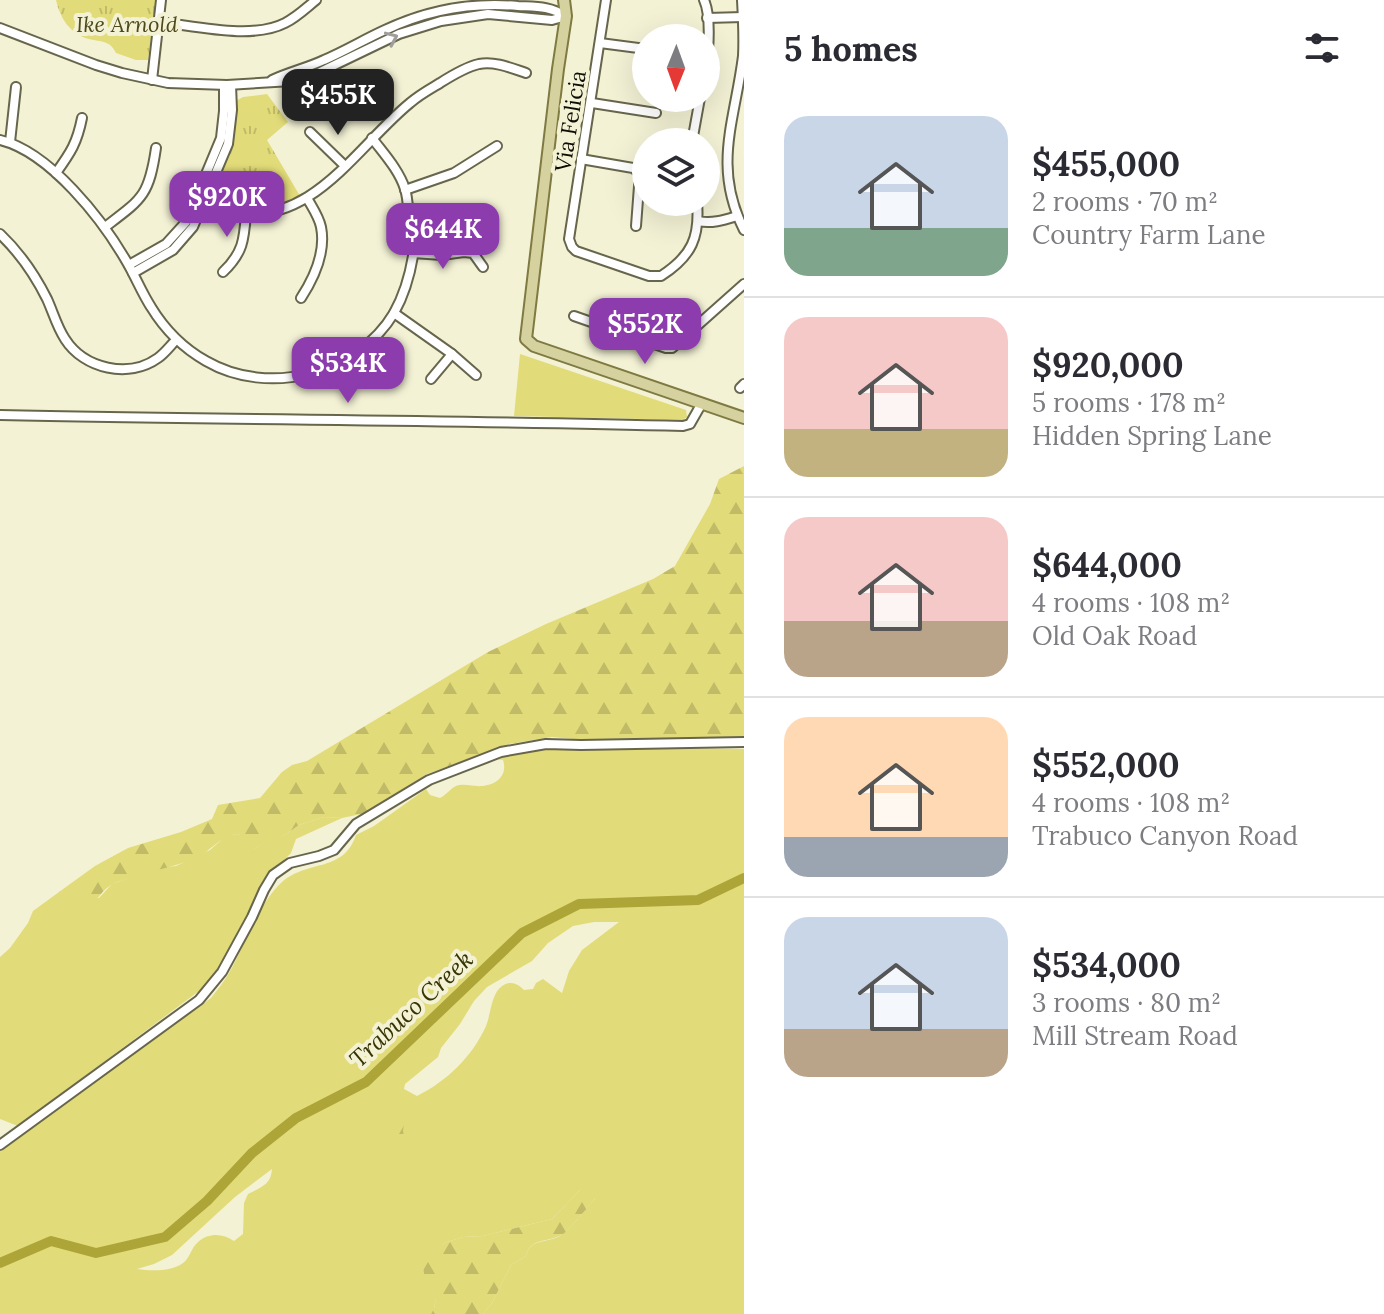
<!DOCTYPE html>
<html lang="en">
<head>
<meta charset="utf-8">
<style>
  body { margin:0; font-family:Lora,serif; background:#f2f2f3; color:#2b2b33; height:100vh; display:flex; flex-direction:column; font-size:30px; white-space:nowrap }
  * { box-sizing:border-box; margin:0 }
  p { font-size:26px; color:#7c7c81 }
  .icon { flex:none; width:44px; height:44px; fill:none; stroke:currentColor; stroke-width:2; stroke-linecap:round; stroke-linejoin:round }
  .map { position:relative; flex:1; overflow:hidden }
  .details { display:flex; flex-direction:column; background:#fff; width:640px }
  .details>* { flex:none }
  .needle { width:52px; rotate:181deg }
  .tools { position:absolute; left:632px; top:24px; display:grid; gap:16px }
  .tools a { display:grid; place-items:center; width:88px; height:88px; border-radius:50%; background:#fff; box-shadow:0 8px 32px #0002; font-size:40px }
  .price { position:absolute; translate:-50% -68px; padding:0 18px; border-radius:16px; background:#8c3cac; color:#fff; font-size:26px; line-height:52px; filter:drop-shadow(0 2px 4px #0008) }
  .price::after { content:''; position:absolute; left:50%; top:48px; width:24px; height:18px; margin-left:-12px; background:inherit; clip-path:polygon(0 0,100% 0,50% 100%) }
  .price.selected { background:#222; color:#fff }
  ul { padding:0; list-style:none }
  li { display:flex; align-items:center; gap:24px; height:200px; padding:0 40px }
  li+li { border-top:2px solid #e1e1e2 }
  li span { display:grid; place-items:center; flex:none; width:224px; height:160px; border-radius:24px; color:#555 }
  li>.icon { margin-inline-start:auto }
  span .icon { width:96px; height:96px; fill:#fffc; stroke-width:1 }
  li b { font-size:34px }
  h2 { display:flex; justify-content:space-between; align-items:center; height:96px; padding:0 40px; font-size:34px }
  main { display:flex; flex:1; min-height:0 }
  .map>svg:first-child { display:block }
  .grass { fill:#e2db79; fill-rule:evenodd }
  .forest { fill:url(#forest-firs) }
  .park { fill:url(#park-tufts) }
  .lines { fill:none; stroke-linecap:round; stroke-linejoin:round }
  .river { stroke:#ada537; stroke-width:10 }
  .minor-casing { stroke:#67664d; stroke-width:12 }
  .major-casing { stroke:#7e7a41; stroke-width:14 }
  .minor { stroke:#fff; stroke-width:8 }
  .major { stroke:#d6d2a0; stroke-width:10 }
  .oneway { stroke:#9f9e9b }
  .labels { text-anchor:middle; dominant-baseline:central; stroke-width:8; stroke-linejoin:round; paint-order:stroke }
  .park-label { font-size:22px; font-style:italic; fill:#4d491d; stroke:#f3f2d5 }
  .street-label { font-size:22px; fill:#0e0d05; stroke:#f3f2d5 }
  .water-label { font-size:24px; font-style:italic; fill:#373405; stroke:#f3f2d5 }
</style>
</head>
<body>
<main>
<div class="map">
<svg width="744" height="1314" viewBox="0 0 744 1314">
  <defs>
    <pattern id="forest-firs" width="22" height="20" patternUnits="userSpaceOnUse" patternTransform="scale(2)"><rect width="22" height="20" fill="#e2db79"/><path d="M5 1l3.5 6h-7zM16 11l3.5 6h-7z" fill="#c1bb67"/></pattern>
    <pattern id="park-tufts" width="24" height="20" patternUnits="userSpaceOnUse" patternTransform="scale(2)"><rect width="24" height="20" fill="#e2db79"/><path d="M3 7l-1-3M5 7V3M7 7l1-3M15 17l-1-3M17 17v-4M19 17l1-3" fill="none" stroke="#c1bb67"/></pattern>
  </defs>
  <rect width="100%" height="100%" fill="#f3f2d5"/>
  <!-- grass -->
  <g class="grass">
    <path d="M520,354L686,410L687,417L683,420L514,416Z"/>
    <path d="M663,748L744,749V1314H483L492,1303L511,1265L526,1256C530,1239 544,1243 558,1237C568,1233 586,1208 595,1199L581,1189L552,1219L483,1236L463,1237L444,1243L437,1252L431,1285L436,1296L434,1310L431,1314H0V1151L211,998C217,990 224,982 229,973C245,945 258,904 282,882C309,859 343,873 356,835L374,826L426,789L430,795L440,798C446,795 451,788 456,786C464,783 474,787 482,786C497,785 508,775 503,760L495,759L547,749ZM594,922H619L582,950L569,971L562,993L543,979L536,983L533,989L524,990C518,984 511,980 502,986C491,994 491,1014 486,1026C472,1057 447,1081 417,1096L404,1089L405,1084L438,1057L441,1048L460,1024L474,1001L487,987L532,961L548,943L573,926ZM272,1169C271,1185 261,1187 248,1194L244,1203L243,1234L234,1241C223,1234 210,1232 198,1242C191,1248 190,1258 183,1263C171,1272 151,1271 137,1269L154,1264L172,1255L235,1197Z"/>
    <path d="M324,817L342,818L296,839L291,853L264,880L246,919L221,966L207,985L18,1126L0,1119V957L10,948L28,923L33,911L59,892L99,898L112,884L158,868L176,866L210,850L227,835L238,834L254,849L268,839L285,835L299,825Z"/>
  </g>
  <!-- forest -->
  <g class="forest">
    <path d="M744,466V738L606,740L573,739L552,737L509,744L427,774L366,813L342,818L324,817L299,825L285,835L268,840L251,851L244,849L243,840L238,834C221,835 211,851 196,858C175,867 152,870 131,878C125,880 118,881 113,884C95,894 105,902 77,902L71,895L59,892L95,866L128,848L181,832L212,819L218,805L260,798L282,772L292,765L307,761L488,652L546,624L653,579L675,566L710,504L719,479Z"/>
    <path d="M402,1113L405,1115L403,1131L411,1164L388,1141L380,1128L382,1120Z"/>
    <path d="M592,1185L599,1188C598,1191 596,1197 594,1200C589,1206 568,1231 563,1234C549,1243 530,1237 526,1256L511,1265L492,1303L483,1314H431C439,1303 435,1288 425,1280L423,1266L444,1243L463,1237L483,1236L552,1219L581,1189Z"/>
  </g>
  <!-- park -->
  <g class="park">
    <path d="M56,0H156L148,60H136L116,53C110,40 101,42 89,39C70,34 60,18 56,0Z"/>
    <path d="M267,94L288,122L267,140L300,196C278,208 229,217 211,196V191C226,162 237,134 236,101L243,97Z"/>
  </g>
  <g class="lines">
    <!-- river -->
    <path class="river" d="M0,1263L51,1241L96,1253L165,1237L207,1201L252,1153L296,1118L366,1082L522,933L579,904L698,900L744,878"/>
    <defs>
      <g id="minor">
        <path d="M606,0L569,239L572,247L576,251L649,276H661C692,256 700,237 697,202"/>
        <path d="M704,0C711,15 709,49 706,65"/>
        <path d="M742,0C743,18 744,37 743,56C735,121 712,166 744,230"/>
        <path d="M707,18L743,17"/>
        <path d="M159,22C196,26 252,40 285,23C297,17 306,8 316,0"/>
        <path d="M0,28L96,65L122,73L168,83L227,85L292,81L318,73L399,34L441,21L488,14L552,20L566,16"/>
        <path d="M600,43L646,49"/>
        <path d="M152,80L161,0"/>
        <path d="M272,80C289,72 307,68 324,60C345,51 365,39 385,30C427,10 472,2 518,6C536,7 550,6 565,16"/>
        <path d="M592,103L656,113"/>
        <path d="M310,132L345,166"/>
        <path d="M0,140C50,152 103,220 128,264C136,278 142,293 151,307C165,330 183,348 206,361C268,397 357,375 394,313C403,297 410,274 413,256C414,244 410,231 409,219C408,210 408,198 405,189C399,170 384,154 372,138"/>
        <path d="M10,142L16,87"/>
        <path d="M692,142L700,98"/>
        <path d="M581,159L633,168L640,173L636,226"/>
        <path d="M56,173C71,152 77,143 82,118"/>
        <path d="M405,190L454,173L497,146"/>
        <path d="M197,199C207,205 219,209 231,211C310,230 357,146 410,103C419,95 430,89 440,83C451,76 466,67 479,64C495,61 511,68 526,73"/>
        <path d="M698,221C712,224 724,220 737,216"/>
        <path d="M105,227C142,199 149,196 156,148"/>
        <path d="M0,234C19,252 35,275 47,299C53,312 57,327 65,339C84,369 129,379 158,358C165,353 170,346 176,340"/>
        <path d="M413,253L442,255L464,252L473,253L483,267"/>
        <path d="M129,265L166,244L186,222L221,138L224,111V85"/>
        <path d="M223,272C243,253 244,240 246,214"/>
        <path d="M133,273L173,250L193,227L228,144L232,110L231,85"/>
        <path d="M301,298C314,278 326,252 321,227C319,217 312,207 307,198"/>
        <path d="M394,313L452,354L476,375"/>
        <path d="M574,316L666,348H672L744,284"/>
        <path d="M431,379L452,354"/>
        <path d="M740,388L744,384"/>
        <path d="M0,415C228,420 456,420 683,426L690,424L702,403"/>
        <path d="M0,1145L199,1000L222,972L252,917L264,890L273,875L290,863L319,856L334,850L356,824L429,780L501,752L546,744L581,745L744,742"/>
      </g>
      <path id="major" d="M564,0L566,16L558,69L526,339L534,346L744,418"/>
    </defs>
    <!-- minor casing -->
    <use href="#minor" class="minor-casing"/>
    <!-- major casing -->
    <use href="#major" class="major-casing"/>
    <!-- minor -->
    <use href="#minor" class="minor"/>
    <!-- major -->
    <use href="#major" class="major"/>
  </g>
  <!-- one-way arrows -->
  <defs><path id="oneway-chevron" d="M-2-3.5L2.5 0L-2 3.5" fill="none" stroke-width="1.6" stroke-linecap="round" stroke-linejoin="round" transform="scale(2)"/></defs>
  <use class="oneway" href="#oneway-chevron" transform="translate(392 38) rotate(-24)"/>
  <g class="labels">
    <!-- park labels -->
    <g class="park-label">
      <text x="127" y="24">Ike Arnold</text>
    </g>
    <!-- street labels -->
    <g class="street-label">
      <text transform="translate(570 121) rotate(-81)">Via Felicia</text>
    </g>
    <!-- water labels -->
    <g class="water-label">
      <text transform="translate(411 1009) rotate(-43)">Trabuco Creek</text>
    </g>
  </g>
</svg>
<div class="tools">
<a><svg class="needle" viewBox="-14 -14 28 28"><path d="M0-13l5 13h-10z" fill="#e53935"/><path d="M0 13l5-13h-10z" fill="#7c7c81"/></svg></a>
<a><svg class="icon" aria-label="layers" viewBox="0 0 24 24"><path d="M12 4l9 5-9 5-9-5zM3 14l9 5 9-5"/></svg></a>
</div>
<b class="price selected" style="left:338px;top:137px">$455K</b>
<b class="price" style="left:227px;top:239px">$920K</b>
<b class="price" style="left:443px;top:271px">$644K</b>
<b class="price" style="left:645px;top:366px">$552K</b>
<b class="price" style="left:348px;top:405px">$534K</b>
</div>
<section class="details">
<h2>5 homes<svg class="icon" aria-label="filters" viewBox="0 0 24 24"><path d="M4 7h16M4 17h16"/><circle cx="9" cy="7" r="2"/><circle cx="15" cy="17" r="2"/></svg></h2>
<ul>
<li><span style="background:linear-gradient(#c9d6e8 70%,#7fa58c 0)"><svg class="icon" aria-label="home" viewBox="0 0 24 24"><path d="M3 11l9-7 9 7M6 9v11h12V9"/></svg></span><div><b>$455,000</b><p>2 rooms · 70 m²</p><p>Country Farm Lane</p></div></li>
<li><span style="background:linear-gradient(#f6c9c9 70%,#c2b280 0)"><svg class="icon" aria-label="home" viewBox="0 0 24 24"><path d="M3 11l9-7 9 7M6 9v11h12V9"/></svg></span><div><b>$920,000</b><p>5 rooms · 178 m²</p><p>Hidden Spring Lane</p></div></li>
<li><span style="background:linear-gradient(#f6c9c9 65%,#b9a48a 0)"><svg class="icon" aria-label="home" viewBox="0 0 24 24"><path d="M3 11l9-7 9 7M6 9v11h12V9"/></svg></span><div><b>$644,000</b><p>4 rooms · 108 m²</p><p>Old Oak Road</p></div></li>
<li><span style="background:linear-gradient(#ffd9b3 75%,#9aa5b1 0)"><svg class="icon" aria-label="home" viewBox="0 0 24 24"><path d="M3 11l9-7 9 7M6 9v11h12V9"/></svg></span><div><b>$552,000</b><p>4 rooms · 108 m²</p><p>Trabuco Canyon Road</p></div></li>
<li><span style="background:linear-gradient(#c9d6e8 70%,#b9a48a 0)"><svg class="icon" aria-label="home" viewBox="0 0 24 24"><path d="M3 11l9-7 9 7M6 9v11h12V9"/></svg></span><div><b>$534,000</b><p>3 rooms · 80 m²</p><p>Mill Stream Road</p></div></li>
</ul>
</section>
</main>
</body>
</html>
